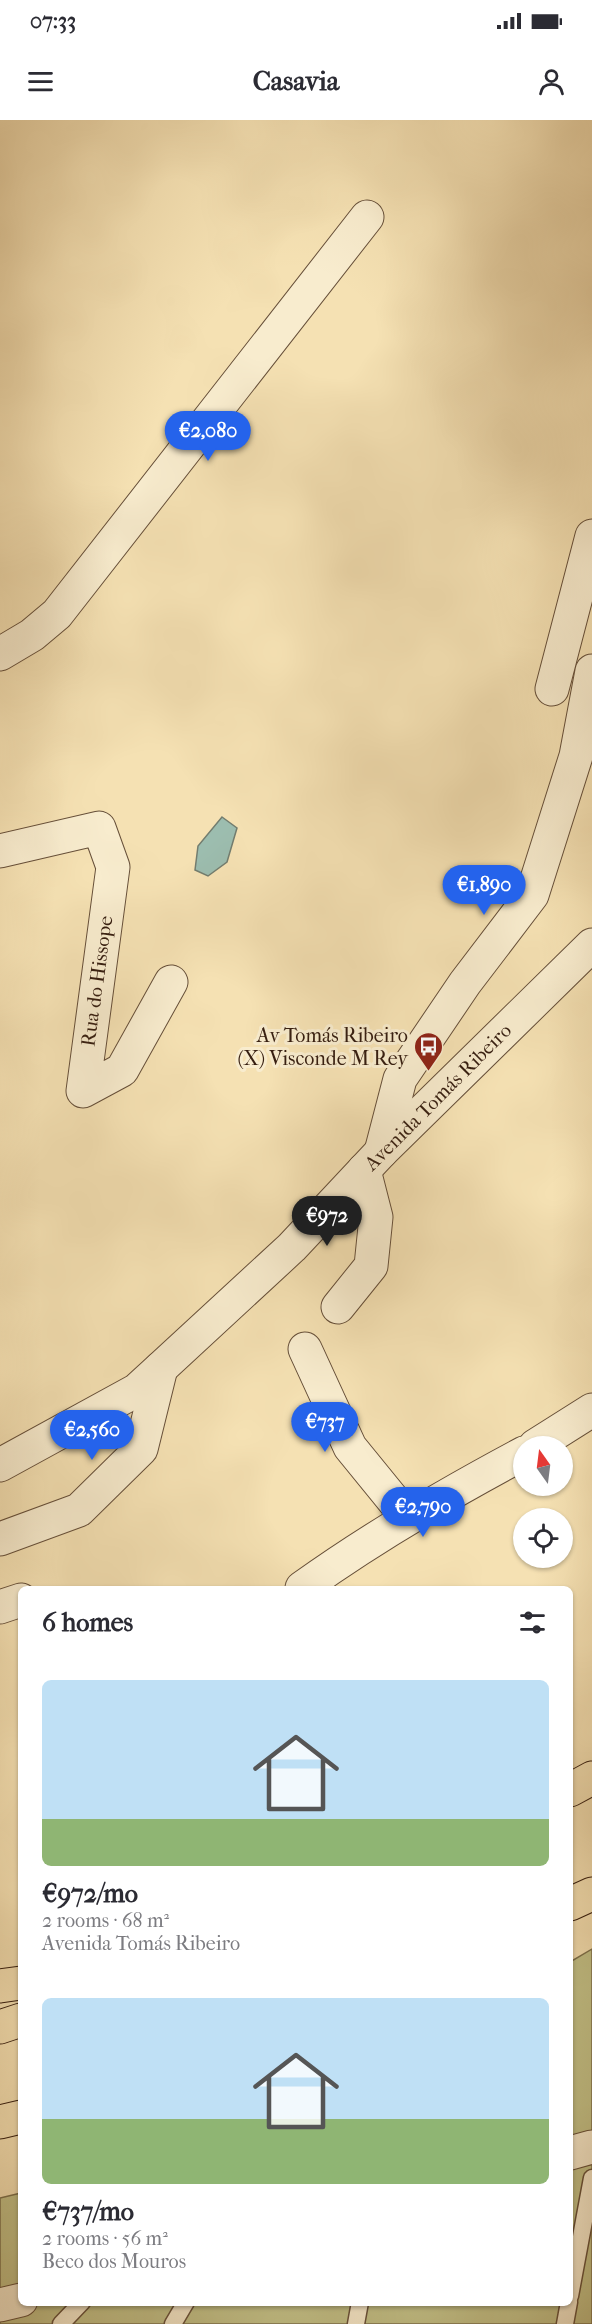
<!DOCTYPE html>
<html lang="en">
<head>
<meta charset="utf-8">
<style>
  body { margin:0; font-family:"IM FELL French Canon",serif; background:#f7f7f7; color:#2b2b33; height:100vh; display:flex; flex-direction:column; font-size:22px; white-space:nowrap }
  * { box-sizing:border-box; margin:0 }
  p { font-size:20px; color:#7c7c81 }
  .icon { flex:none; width:33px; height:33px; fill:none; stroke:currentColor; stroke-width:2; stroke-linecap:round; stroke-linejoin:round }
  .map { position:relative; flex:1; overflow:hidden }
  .panel { position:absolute; left:18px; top:1466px; width:555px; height:720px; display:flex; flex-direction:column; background:#fff; border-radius:9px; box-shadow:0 2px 4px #0004 }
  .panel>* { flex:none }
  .needle { width:39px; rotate:346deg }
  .controls { position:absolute; left:513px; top:1316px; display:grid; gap:12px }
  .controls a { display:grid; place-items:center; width:60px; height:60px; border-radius:50%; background:#fff; box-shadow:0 2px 4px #0004; font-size:30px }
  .price { position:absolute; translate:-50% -51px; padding:0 14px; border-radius:21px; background:#2563eb; color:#fff; font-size:20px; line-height:39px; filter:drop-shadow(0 2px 3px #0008) }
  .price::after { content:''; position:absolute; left:50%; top:36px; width:18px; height:14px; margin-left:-9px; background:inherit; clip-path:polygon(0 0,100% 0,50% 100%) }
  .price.active { background:#222; color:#fff }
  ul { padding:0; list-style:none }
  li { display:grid; align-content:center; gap:12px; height:318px; padding:0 24px }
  li span { display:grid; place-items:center; height:186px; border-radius:9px; color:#555 }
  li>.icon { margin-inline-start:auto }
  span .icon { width:108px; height:108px; fill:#fffc; stroke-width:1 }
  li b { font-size:26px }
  h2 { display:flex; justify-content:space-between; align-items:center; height:72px; padding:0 24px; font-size:26px }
  .status { display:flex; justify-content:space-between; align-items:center; height:42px; padding:0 30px; background:#fff; direction:ltr }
  .status svg { height:16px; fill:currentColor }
  header { display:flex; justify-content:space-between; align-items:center; height:78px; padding:0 24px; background:#fff; font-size:27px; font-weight:700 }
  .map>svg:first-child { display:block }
  .green { fill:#c2c188; stroke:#7c704c; stroke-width:1.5 }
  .water { fill:#9cbdaf; stroke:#737d6f; stroke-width:1.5 }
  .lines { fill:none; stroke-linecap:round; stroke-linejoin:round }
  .service-casing { stroke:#664f39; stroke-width:19 }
  .minor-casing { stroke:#664f39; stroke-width:35 }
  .tertiary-casing { stroke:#664f39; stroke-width:35 }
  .motorway-casing { stroke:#361e10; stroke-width:35 }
  .service { stroke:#f8ecce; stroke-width:16 }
  .minor { stroke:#f8ecce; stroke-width:33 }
  .tertiary { stroke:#f8ecce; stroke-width:33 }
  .motorway { stroke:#f5e1b3; stroke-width:33 }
  .labels { text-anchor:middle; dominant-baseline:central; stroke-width:6; stroke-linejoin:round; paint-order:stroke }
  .street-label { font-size:20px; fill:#361e10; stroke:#f8ecce }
  .poi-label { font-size:20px; fill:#361e10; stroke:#f8ecce; text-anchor:end }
</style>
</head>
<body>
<div class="status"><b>07:33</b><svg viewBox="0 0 49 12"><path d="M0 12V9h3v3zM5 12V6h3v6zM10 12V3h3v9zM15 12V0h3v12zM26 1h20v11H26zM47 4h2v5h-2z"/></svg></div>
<header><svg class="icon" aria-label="menu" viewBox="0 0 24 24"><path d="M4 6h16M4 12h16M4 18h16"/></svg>Casavia<svg class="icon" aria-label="person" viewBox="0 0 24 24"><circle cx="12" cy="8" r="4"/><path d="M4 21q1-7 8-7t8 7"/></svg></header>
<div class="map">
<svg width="592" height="2204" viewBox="0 0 592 2204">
  <rect width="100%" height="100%" fill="#f5e1b3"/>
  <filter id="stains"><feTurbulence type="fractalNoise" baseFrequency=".00333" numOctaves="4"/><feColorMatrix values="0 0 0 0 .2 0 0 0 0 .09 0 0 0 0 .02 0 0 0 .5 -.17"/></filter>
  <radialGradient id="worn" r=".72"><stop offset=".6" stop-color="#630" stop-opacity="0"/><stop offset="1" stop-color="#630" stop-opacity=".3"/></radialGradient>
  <!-- green -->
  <path class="green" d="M592,1829V2204H0V2078L21,2073V2182H570V1842Z"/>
  <!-- water -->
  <path class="water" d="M222,697L237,708L227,742L208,756L195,750L198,726Z"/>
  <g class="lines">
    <defs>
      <g id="service">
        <path d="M570,2176L592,2058"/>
        <path d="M61,2204L82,2182"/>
        <path d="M173,2204L186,2182"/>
        <path d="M356,2204L360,2182"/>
        <path d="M565,2204L569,2182"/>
      </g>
      <g id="minor">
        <path d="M0,534L32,515L57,494L367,97"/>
        <path d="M552,569L592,416"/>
        <path d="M0,731L99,708L113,747L83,971L122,950L171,862"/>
        <path d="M381,1032L400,959L465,863L532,775L576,636L592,551"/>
        <path d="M338,1187L371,1146L376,1097L364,1050"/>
        <path d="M305,1229L350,1327L407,1397"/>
        <path d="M535,1326L592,1290"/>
        <path d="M0,1419L79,1390L141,1329L161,1248"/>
        <path d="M302,1468C373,1417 447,1374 524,1333"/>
        <path d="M0,1487L21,1480"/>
        <path d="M570,2033L592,2027"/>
        <path d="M0,2185L21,2180"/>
      </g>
      <path id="tertiary" d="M0,1345L137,1270L161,1248L292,1127L381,1032L592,825"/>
      <g id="motorway">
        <path d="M570,1670L592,1658"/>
        <path d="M570,1784L592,1774"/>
        <path d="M0,1866L21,1863"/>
        <path d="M0,1907L21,1900"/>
        <path d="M0,2002L21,1997"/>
      </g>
    </defs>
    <!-- service casing -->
    <use href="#service" class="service-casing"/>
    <!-- minor casing -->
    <use href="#minor" class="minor-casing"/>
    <!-- tertiary casing -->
    <use href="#tertiary" class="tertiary-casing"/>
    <!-- motorway casing -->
    <use href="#motorway" class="motorway-casing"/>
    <!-- service -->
    <use href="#service" class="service"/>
    <!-- minor -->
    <use href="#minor" class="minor"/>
    <!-- tertiary -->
    <use href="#tertiary" class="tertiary"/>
    <!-- motorway -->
    <use href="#motorway" class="motorway"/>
  </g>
  <!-- icons -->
  <defs>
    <symbol id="bus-pin" viewBox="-11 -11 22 30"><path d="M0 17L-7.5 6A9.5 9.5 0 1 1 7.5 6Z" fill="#8f2418" stroke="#f8ecce"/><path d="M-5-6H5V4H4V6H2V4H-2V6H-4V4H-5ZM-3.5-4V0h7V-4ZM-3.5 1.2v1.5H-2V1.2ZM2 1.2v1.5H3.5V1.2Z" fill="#fff"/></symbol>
  </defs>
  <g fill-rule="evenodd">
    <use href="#bus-pin" x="412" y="910" width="33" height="45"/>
  </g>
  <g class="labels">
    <!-- street labels -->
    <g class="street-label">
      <text transform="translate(97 861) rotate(-82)">Rua do Hissope</text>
      <text transform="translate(438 977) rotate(-45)">Avenida Tomás Ribeiro</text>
    </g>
    <!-- poi labels -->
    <g class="poi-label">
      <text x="408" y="915">Av Tomás Ribeiro<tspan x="408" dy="23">(X) Visconde M Rey</tspan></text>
    </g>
  </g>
  <rect width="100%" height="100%" filter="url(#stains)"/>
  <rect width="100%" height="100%" fill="url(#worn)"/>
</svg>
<div class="controls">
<a><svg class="needle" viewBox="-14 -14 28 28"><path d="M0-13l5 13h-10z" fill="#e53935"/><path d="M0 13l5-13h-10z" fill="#7c7c81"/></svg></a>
<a><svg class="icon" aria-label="locate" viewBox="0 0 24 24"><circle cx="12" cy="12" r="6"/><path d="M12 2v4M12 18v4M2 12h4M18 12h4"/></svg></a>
</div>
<b class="price" style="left:208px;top:342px">€2,080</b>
<b class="price" style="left:484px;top:796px">€1,890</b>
<b class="price active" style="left:327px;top:1127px">€972</b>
<b class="price" style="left:325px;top:1333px">€737</b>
<b class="price" style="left:92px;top:1341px">€2,560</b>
<b class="price" style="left:423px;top:1418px">€2,790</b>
<section class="panel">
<h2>6 homes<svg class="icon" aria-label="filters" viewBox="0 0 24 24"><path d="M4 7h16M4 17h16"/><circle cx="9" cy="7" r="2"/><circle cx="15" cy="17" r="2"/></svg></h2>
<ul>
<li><span style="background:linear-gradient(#bfe0f5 75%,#8fb573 0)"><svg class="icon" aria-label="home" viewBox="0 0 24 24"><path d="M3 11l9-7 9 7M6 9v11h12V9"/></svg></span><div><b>€972/mo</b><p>2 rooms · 68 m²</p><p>Avenida Tomás Ribeiro</p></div></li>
<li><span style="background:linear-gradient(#bfe0f5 65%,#8fb573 0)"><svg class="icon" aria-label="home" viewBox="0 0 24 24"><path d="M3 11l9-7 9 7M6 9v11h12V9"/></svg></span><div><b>€737/mo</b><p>2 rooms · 56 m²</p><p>Beco dos Mouros</p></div></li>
</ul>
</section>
</div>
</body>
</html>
